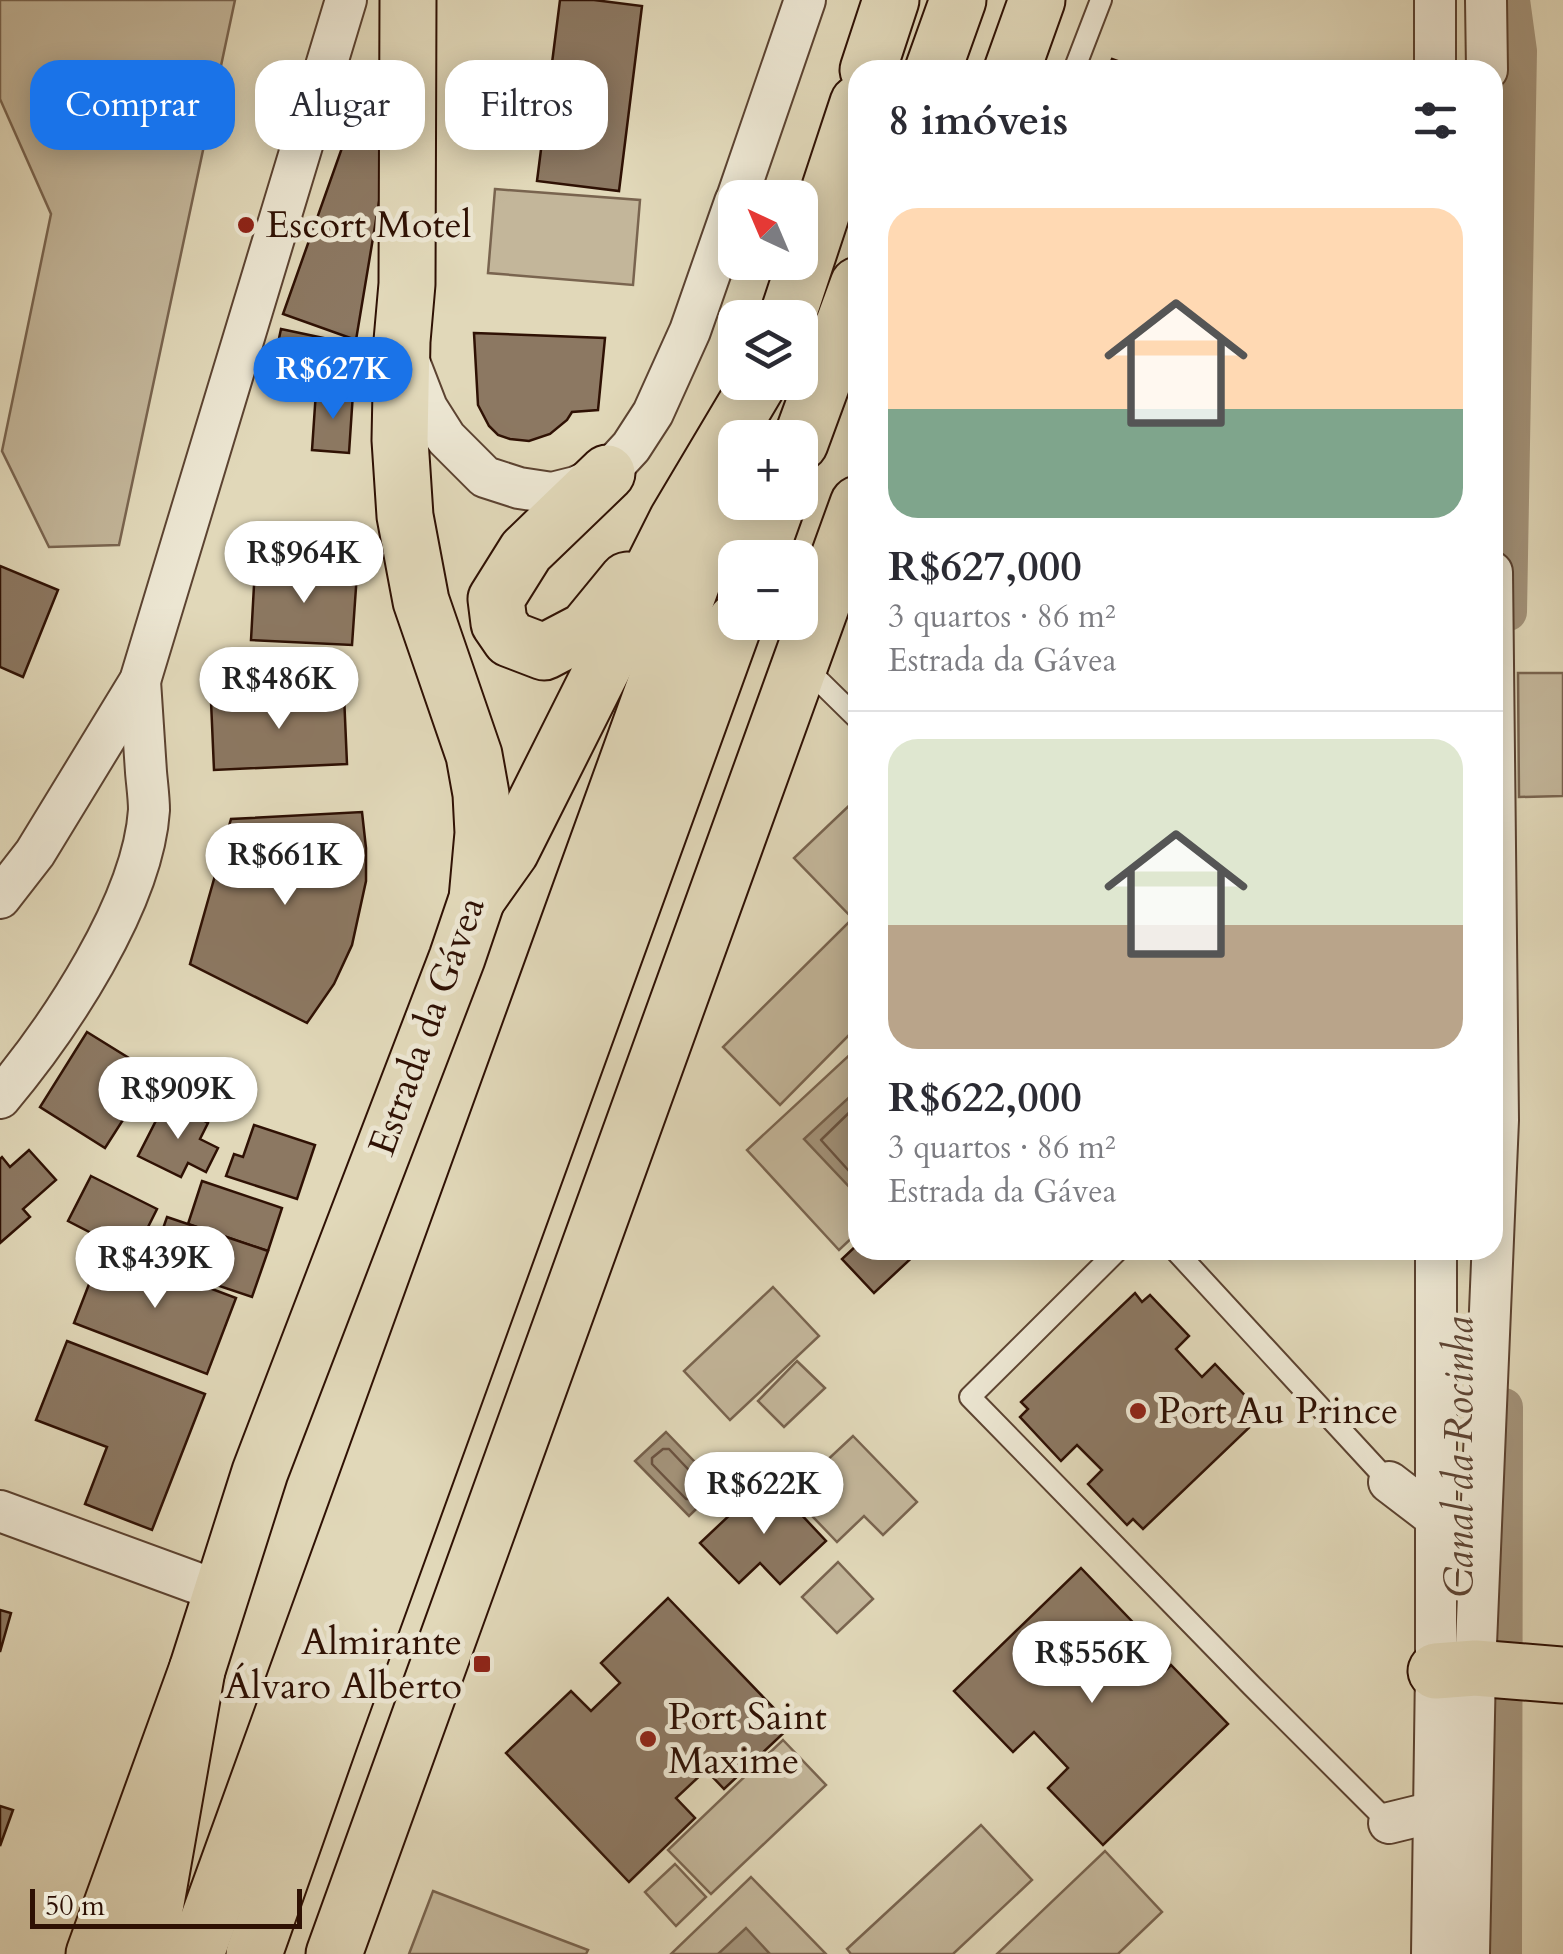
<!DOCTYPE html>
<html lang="pt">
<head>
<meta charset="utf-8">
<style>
  body { margin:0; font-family:Cardo,serif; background:#f2f2f3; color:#2b2b33; height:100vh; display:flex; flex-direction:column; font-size:38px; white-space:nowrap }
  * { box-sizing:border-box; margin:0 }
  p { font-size:32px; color:#7c7c81 }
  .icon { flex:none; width:55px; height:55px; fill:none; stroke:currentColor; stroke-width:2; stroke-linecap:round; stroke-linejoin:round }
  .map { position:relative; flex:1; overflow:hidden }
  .details { position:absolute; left:848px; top:60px; width:655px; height:1200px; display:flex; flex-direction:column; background:#fff; border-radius:30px; box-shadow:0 5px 25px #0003 }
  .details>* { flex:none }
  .guide { position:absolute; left:30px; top:60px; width:668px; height:90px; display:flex; gap:20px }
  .needle { width:65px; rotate:316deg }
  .buttons { position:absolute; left:718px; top:180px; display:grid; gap:20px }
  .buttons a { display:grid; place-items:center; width:100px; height:100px; border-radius:20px; background:#fff; box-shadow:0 5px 25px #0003; font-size:50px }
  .scale { position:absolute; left:30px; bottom:25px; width:272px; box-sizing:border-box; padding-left:10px; border:5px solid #2f1104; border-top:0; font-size:28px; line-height:35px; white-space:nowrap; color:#2f1104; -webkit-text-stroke:8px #ece6d2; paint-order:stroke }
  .price { position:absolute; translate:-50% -85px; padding:0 22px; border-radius:35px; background:#fff; color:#222; font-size:32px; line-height:65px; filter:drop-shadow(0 2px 5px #0008) }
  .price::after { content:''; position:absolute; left:50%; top:60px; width:30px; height:22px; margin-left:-15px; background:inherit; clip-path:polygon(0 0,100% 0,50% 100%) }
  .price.current { background:#1a73e8; color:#fff }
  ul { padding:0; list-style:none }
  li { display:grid; align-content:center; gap:20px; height:530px; padding:0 40px }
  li+li { border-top:2px solid #e1e1e2 }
  li span { display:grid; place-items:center; height:310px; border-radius:30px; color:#555 }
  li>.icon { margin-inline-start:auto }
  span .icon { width:180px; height:180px; fill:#fffc; stroke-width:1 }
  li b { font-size:42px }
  h2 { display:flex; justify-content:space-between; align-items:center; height:120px; padding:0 40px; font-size:42px }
  .pill { padding:0 35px; border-radius:30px; background:#fff; box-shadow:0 5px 25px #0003; font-size:35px; line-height:90px }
  .pill.current { background:#1a73e8; color:#fff }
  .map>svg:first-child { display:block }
  .green { fill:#c3b69a; stroke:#79644f; stroke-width:2.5 }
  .water { fill:#a4947b; stroke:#75604b; stroke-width:2.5 }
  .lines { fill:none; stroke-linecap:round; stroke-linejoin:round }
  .shore { stroke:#6a5240; stroke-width:2.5 }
  .canal { stroke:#a4947b; stroke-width:38 }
  .building { fill:#8c7862; stroke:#2f1104; stroke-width:2.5 }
  .lane-casing { stroke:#5c4331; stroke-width:24 }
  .street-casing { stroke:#5c4331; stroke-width:44 }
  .primary-casing { stroke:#2f1104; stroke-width:59 }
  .highway-casing { stroke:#2f1104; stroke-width:59 }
  .lane { stroke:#ece6d2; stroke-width:20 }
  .street { stroke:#ece6d2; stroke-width:40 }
  .primary { stroke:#e1d8b9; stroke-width:55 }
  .highway { stroke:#e1d8b9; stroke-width:55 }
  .poi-dot { fill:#8f2418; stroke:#ece6d2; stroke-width:4 }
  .labels { text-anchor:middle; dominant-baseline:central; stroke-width:10; stroke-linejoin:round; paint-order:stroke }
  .poi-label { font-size:38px; fill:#2f1104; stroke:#ece6d2; text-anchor:start }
  .street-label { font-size:38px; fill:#2f1104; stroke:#ece6d2 }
  .water-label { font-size:40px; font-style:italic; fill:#5e4534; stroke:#ece6d2 }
</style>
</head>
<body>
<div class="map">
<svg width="1563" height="1954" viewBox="0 0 1563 1954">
  <rect width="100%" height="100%" fill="#e1d8b9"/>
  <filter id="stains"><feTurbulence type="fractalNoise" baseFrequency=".002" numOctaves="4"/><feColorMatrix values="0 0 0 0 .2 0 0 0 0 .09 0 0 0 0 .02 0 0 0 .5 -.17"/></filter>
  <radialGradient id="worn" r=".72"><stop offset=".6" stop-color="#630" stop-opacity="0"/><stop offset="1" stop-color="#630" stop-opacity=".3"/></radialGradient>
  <!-- green -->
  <g class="green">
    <path d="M0,0H235L119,545L49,547L2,451L51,214L0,99Z"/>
    <path d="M495,189L640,200L633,285L488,273Z"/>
    <path d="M1518,673H1563V796L1519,797Z"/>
    <path d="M855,800L858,803L857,923L794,858Z"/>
    <path d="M848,923L857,932V1027L780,1105L723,1047Z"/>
    <path d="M857,1048V1233L839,1250L747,1150Z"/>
    <path d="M773,1287L819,1336L730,1420L684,1371Z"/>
    <path d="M797,1361L825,1388L784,1427L758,1401Z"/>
    <path d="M853,1436L917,1502L883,1535L864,1516L837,1542L791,1494Z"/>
    <path d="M838,1562L873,1599L837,1633L802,1597Z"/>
    <path d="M783,1740L826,1785L711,1894L668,1850Z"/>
    <path d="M981,1825L1032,1880L953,1954H851L847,1949Z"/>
    <path d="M1105,1851L1162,1912L1118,1954H997Z"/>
    <path d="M675,1864L706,1897L676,1926L645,1892Z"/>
    <path d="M751,1877L826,1954H671Z"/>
    <path d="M433,1891L588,1950L586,1954H409Z"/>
  </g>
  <!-- water -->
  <g class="water">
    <path d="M857,1090L858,1193L856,1194L804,1139Z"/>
    <path d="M666,1432L719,1487L689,1516L635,1461Z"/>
    <path d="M746,1928L770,1954H718Z"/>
  </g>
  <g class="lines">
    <!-- shore -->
    <g class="shore">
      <path d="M858,1104L821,1140L858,1181"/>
      <path d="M663,1449H669L702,1484V1490L692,1499H686L652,1464V1458Z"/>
    </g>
    <!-- canal -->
    <g class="canal">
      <path d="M1508,612L1518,51L1511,0"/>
      <path d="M1503,1954L1504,1407"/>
    </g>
  </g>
  <!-- building -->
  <g class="building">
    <path d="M560,0H594L642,6L619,191L537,181Z"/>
    <path d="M1112,59L1142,70H1108Z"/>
    <path d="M365,83L397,94L356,340L283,314Z"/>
    <path d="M281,329L333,340L322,392L270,381Z"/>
    <path d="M474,333L605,338L598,410L572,412L567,420L550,434L529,441L510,439L498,435L489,426L478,405Z"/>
    <path d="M316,391L353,393L349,453L312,450Z"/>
    <path d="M0,566L58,590L23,677L0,667Z"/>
    <path d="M255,567L357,573L352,645L251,640Z"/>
    <path d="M344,695L347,764L214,770L211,701Z"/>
    <path d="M362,812L366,848V881L352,945L334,984L307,1023L190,964L231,819Z"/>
    <path d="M87,1032L153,1073L105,1148L40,1107Z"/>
    <path d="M166,1101L208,1123L200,1139L218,1148L206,1172L188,1163L181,1177L138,1156Z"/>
    <path d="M254,1125L315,1145L297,1199L226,1176L234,1154L243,1157Z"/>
    <path d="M29,1150L56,1180L23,1209L30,1217L0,1243V1159L2,1157L10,1167Z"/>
    <path d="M91,1176L157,1209L134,1255L68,1221Z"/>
    <path d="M202,1181L282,1208L268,1251L188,1224Z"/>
    <path d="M167,1217L268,1251L252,1297L151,1263Z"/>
    <path d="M858,1244V1250H920L874,1293L842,1259Z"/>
    <path d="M103,1248L236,1298L207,1374L74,1323Z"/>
    <path d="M1135,1293L1142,1302L1150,1295L1189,1336L1176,1349L1202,1377L1215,1364L1255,1406L1247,1413L1255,1422L1143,1529L1133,1519L1127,1525L1088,1484L1102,1470L1077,1445L1061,1461L1020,1417L1028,1409L1021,1402Z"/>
    <path d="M67,1341L205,1394L152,1530L85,1504L107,1447L36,1420Z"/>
    <path d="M768,1479L826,1541L780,1584L760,1563L739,1583L700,1543Z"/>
    <path d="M1081,1568L1146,1636L1130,1651L1157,1679L1171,1665L1228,1724L1103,1845L1048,1788L1068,1768L1034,1732L1013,1752L954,1691Z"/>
    <path d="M668,1598L791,1726L724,1789L706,1770L676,1798L695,1818L629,1882L506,1753L571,1691L591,1711L620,1683L601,1663Z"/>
    <path d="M0,1610L11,1613L0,1652Z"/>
    <path d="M0,1806L13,1810L0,1846Z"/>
  </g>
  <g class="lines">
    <defs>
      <g id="lane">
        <path d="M1074,70L1101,0"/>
        <path d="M802,664L858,719"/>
        <path d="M1118,1250L970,1397L1252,1686L1389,1823"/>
        <path d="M1175,1250L1389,1482"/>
      </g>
      <g id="street">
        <path d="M1435,0V70"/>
        <path d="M1486,0L1487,70"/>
        <path d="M737,198L805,0"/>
        <path d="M408,359L427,408L446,438L485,477L519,488L552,493L576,487L607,473L631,447L653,413L690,331L735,202"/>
        <path d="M0,898L35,853L140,681L346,0"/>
        <path d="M0,1098C59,1028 143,903 149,810C149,798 147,784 146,772C144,742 142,711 140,681"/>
        <path d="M1389,1482L1436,1518"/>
        <path d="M0,1511L221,1592"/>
        <path d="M1389,1823L1434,1812"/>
        <path d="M1432,1954L1436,1671V1250"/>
        <path d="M1469,1954L1475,1668L1498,1120L1492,572"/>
      </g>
      <g id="primary">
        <path d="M1012,70L1037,0"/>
        <path d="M1436,1671L1475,1668L1563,1675"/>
        <path d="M94,1954L197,1670L260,1472L457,958L477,899L483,833L481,794L474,755L421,601L405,516L400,440L402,341L407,284L408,0"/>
        <path d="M334,1954L858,504"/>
      </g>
      <g id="highway">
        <path d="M868,70L891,0"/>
        <path d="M933,70L958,0"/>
        <path d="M787,318L858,103"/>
        <path d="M800,443L858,285"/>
        <path d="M607,473L526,551L496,599L499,623L510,639L544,652L586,630L627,580"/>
        <path d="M758,558L778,502"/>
        <path d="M477,899L511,851L677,520L759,382"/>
        <path d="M147,1954L197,1670"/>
        <path d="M196,1954L735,464"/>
        <path d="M254,1954L330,1739L735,622"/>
      </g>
    </defs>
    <!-- lane casing -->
    <use href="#lane" class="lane-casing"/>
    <!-- street casing -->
    <use href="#street" class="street-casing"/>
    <!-- primary casing -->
    <use href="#primary" class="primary-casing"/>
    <!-- highway casing -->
    <use href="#highway" class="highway-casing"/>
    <!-- lane -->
    <use href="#lane" class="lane"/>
    <!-- street -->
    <use href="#street" class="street"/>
    <!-- primary -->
    <use href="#primary" class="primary"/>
    <!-- highway -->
    <use href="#highway" class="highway"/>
  </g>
  <!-- markers -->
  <g class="poi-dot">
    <circle cx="246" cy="225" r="10"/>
    <circle cx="1138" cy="1411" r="10"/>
    <rect x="472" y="1654" width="20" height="20" rx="5"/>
    <circle cx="648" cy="1739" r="10"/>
  </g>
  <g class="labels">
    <!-- poi labels -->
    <g class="poi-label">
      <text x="266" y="225">Escort Motel</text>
      <text x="1158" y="1411">Port Au Prince</text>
      <text x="462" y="1642" text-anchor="end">Almirante<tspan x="462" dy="44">Álvaro Alberto</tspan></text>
      <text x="668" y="1717">Port Saint<tspan x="668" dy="44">Maxime</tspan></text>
    </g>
    <!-- street labels -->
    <g class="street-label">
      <text transform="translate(427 1026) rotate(-70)">Estrada da Gávea</text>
    </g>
    <!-- water labels -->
    <g class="water-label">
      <text transform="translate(1459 1457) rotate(-90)">Canal da Rocinha</text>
    </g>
  </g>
  <rect width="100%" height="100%" filter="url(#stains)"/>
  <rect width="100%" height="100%" fill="url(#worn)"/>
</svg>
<div class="buttons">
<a><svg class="needle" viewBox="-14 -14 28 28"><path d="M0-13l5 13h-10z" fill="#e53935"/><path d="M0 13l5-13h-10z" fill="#7c7c81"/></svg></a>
<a><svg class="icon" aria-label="layers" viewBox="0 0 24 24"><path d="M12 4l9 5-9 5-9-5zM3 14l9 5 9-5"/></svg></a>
<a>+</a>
<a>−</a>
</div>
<div class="scale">50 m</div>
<b class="price current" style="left:333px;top:422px">R$627K</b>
<b class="price" style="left:304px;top:606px">R$964K</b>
<b class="price" style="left:279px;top:732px">R$486K</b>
<b class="price" style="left:285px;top:908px">R$661K</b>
<b class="price" style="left:178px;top:1142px">R$909K</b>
<b class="price" style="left:155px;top:1311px">R$439K</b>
<b class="price" style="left:764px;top:1537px">R$622K</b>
<b class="price" style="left:1092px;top:1706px">R$556K</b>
<div class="guide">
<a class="pill current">Comprar</a>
<a class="pill">Alugar</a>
<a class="pill">Filtros</a>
</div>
<section class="details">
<h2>8 imóveis<svg class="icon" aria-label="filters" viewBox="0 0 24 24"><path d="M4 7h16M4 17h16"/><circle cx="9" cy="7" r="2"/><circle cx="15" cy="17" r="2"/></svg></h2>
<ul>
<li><span style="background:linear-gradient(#ffd9b3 65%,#7fa58c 0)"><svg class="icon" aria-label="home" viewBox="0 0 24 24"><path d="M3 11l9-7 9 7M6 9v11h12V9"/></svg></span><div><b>R$627,000</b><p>3 quartos · 86 m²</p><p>Estrada da Gávea</p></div></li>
<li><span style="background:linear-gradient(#dfe7d0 60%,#b9a48a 0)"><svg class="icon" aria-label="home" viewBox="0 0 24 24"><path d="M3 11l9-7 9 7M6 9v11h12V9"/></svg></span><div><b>R$622,000</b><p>3 quartos · 86 m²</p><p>Estrada da Gávea</p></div></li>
</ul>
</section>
</div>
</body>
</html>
